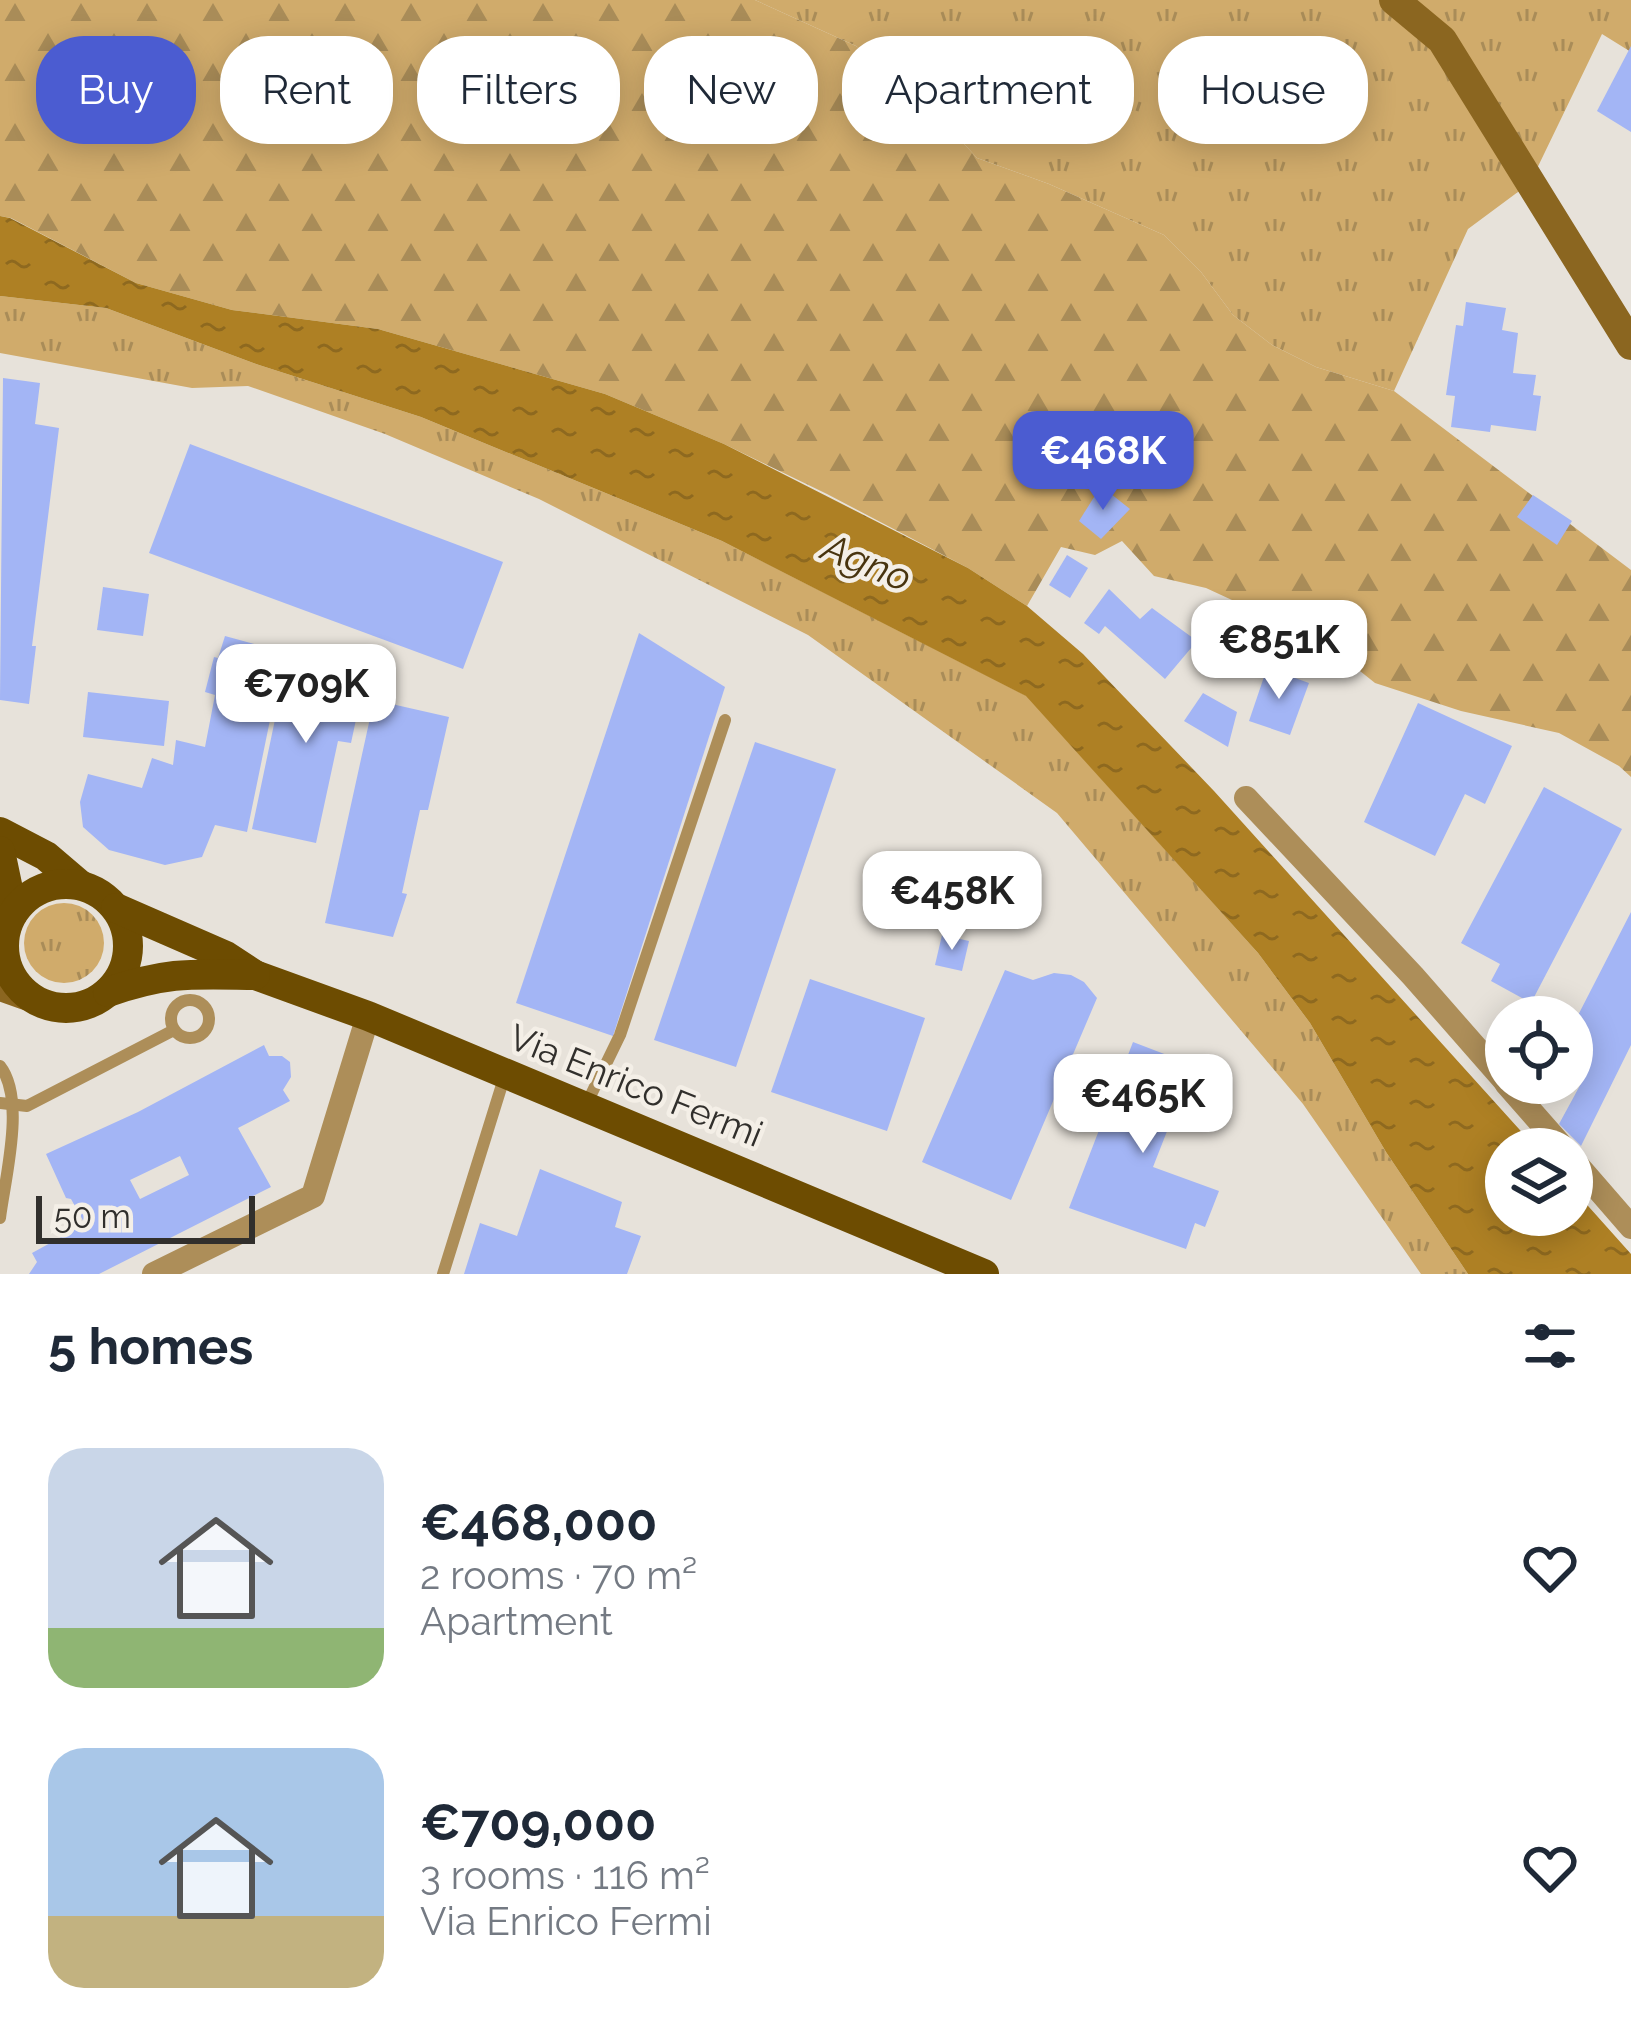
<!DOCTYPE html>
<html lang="en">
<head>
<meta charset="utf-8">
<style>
  body { margin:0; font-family:Raleway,sans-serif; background:#f6f6f7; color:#1f2937; height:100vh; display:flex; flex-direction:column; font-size:45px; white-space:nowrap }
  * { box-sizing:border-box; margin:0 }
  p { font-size:39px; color:#747a83 }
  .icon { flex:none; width:66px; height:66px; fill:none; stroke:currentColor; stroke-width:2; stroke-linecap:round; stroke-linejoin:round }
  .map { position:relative; height:1274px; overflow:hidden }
  .sheet { display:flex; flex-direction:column; background:#fff; flex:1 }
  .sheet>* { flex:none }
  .banner { position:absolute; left:36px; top:36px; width:1560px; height:108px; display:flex; gap:24px }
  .fabs { position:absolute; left:1485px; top:996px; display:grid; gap:24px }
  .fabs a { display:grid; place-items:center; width:108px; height:108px; border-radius:50%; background:#fff; box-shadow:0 6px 30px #0003; font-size:60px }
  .scale { position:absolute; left:36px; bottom:30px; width:219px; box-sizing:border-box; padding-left:12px; border:6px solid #312f2c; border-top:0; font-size:33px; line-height:42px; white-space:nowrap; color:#312f2c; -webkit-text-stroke:9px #f4efe7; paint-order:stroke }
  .price { position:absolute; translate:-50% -102px; padding:0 27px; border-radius:24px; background:#fff; color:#222; font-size:39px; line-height:78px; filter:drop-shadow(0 3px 6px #0008) }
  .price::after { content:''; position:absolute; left:50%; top:72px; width:36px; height:27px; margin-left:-18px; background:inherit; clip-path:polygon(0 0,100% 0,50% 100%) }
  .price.selected { background:#4b5cd1; color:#fff }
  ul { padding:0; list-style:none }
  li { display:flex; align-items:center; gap:36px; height:300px; padding:0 48px }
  li span { display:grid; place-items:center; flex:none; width:336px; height:240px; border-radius:36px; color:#555 }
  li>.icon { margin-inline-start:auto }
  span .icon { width:144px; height:144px; fill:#fffc; stroke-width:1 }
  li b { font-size:51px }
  h2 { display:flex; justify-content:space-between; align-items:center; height:144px; padding:0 48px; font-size:51px }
  .pill { padding:0 42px; border-radius:48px; background:#fff; box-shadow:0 6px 30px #0003; font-size:42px; line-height:108px }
  .pill.selected { background:#4b5cd1; color:#fff }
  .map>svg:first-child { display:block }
  .grass { fill:url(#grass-tufts) }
  .forest { fill:url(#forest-firs) }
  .water { fill:url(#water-ripples) }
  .building { fill:#a3b5f5; fill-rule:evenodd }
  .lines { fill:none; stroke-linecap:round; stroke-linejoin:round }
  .lane { stroke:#ad8e59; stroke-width:12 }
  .street { stroke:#ad8e59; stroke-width:24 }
  .secondary { stroke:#8b6620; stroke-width:30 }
  .primary { stroke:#6d4c01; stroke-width:30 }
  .labels { text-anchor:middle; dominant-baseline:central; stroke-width:9; stroke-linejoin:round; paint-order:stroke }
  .street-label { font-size:36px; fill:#312f2c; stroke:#f4efe7 }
  .water-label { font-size:39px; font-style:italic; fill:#48340f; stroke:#f4efe7 }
</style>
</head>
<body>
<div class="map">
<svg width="1631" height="1274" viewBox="0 0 1631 1274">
  <defs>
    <pattern id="grass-tufts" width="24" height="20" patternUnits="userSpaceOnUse" patternTransform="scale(3)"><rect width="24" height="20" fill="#d0ab6b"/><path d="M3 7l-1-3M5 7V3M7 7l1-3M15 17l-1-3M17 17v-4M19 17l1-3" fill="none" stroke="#a98c58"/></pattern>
    <pattern id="forest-firs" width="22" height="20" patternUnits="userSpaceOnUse" patternTransform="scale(3)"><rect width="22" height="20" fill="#d0ab6b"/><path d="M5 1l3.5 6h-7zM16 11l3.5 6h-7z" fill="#a98c58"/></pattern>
    <pattern id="water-ripples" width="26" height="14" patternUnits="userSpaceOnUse" patternTransform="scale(3)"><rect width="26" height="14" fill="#ae8024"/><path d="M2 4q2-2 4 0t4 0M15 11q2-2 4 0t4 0" fill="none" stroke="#8e691f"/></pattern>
  </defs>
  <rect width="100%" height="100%" fill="#e7e2da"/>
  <!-- grass -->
  <g class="grass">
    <path d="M755,0H1631V52L1602,34L1530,183L1468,229L1394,391L1316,367L1272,345L1233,315L1201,272L1164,235L1049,184L977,158L915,90L856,46Z"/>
    <path d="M0,296L106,308L259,365L421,417L722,541L1027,696L1258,953L1310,1023L1386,1152L1468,1274H1421L1303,1104L1057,813L808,635L539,499L385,434L248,386L192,388L0,353Z"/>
    <circle cx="64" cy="943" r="40"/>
  </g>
  <!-- forest -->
  <path class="forest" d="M0,0H755L856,46L915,90L977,158L1049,184L1164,235L1201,272L1233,315L1272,345L1316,367L1394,391L1631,570V777L1619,766L1559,733L1461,711L1375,683L1325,643L1206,588L1154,576L1122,541L1095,555L1061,547L1027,606L968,568L827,494L724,444L605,394L378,329L232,310L136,283L11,218L0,216Z"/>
  <!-- water -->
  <path class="water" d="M0,216L10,218L136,283L232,310L378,329L605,394L724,444L968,568L1027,606L1083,654L1214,791L1537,1149H1506V1215H1572V1188L1631,1254V1274H1468L1386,1152L1310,1023L1258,953L1026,696L722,541L421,417L259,365L106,308L0,296Z"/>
  <!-- building -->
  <g class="building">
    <path d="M1631,46V132L1597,111Z"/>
    <path d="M1466,302L1506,308L1502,330L1518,333L1513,373L1536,375L1533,395L1541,396L1536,431L1491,425L1490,432L1451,427L1455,396L1446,395L1456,325L1463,326Z"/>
    <path d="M3,378L40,383L35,424L59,428L32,646H36L29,704L0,700Z"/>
    <path d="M190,444L503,562L463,669L149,553Z"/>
    <path d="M1101,486L1130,509L1101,539L1079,521Z"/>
    <path d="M1533,495L1572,521L1557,545L1517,517Z"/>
    <path d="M1067,555L1088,568L1070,598L1049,585Z"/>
    <path d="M103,587L149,594L143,636L97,630Z"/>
    <path d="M1109,589L1140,619L1152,608L1197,641L1165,679L1105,626L1099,634L1084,623Z"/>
    <path d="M639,633L725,687L613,1036L516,1003Z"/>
    <path d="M225,636L284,652L247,832L215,825L202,857L165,865L109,850L83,827L80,802L88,774L142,788L152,758L173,765L176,740L205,747L215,695L205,692L214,657L218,658Z"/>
    <path d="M289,653L353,667L350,685L363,687L351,743L338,741L316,843L252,829Z"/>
    <path d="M1267,668L1309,683L1290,735L1249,721Z"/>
    <path d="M88,692L169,701L164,746L83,737Z"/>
    <path d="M1203,693L1237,712L1228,747L1184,721Z"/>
    <path d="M374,700L449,717L428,810H420L402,893L407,894L393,937L325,923Z"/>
    <path d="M1418,703L1512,746L1485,804L1465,794L1435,856L1364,822Z"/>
    <path d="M755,742L836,769L736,1067L654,1040Z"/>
    <path d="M1544,787L1622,829L1531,1003L1491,981L1500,964L1461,943Z"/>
    <path d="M1631,912V1045L1581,1146L1559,1124L1590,1067L1572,1058V1027Z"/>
    <path d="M942,935L969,941L962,971L935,965Z"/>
    <path d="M1005,970L1033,980L1054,973L1071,975L1084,982L1097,998L1011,1200L922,1162Z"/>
    <path d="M810,979L925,1018L887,1131L771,1092Z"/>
    <path d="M1133,1042L1193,1065L1153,1167L1219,1191L1205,1227L1195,1223L1186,1249L1069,1208Z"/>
    <path d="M264,1045L269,1056H282L290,1062L291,1077L283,1090L290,1101L238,1128L271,1187L99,1274H29L37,1262L32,1253L85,1224L71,1199L66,1198L46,1154L138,1112ZM180,1156L189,1175L140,1199L130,1180Z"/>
    <path d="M540,1169L622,1202L615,1227L641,1236L627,1274H464L480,1223L517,1236Z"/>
  </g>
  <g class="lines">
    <!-- lane -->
    <g class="lane">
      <circle cx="190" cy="1019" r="19"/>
      <path d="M0,1066C26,1099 5,1178 0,1218"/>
      <path d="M0,1103L27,1106L174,1030"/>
      <path d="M586,1105L620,1035L725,720"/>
      <path d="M443,1274L505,1075"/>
    </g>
    <!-- street -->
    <g class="street">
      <path d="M1246,798L1413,976L1506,1082"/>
      <path d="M1506,1083L1564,1149"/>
      <path d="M1572,1159L1631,1227"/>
      <path d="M154,1274L313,1196L368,1016"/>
    </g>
    <!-- secondary -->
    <g class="secondary">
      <path d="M1394,0L1442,40L1631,345"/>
      <path d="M0,932L6,928"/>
      <path d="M0,986L26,995"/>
    </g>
    <!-- primary -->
    <g class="primary">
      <path d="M0,832L46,856L80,885"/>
      <path d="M0,851L13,913"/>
      <circle cx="66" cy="946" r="62"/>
      <path d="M116,908L226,956L255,975L368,1016L984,1274"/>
      <path d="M108,992C169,971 193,974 255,975"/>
    </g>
  </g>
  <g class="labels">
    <!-- street labels -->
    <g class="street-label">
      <text transform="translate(636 1085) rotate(22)">Via Enrico Fermi</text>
    </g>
    <!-- water labels -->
    <g class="water-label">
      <text transform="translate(867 562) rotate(22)">Agno</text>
    </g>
  </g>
</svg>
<div class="fabs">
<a><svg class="icon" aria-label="locate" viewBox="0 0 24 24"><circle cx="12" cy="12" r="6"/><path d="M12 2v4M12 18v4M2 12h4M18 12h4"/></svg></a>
<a><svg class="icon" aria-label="layers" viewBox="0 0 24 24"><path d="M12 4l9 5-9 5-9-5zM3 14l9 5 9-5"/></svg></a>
</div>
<div class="scale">50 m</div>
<b class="price selected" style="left:1103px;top:513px">€468K</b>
<b class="price" style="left:1279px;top:702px">€851K</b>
<b class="price" style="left:306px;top:746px">€709K</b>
<b class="price" style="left:952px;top:953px">€458K</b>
<b class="price" style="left:1143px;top:1156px">€465K</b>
<div class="banner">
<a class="pill selected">Buy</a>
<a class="pill">Rent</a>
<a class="pill">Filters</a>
<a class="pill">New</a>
<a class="pill">Apartment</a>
<a class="pill">House</a>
</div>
</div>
<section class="sheet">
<h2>5 homes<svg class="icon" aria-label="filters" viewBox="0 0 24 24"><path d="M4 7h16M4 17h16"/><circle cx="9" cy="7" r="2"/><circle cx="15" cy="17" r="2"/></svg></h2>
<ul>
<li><span style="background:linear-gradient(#c9d6e8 75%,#8fb573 0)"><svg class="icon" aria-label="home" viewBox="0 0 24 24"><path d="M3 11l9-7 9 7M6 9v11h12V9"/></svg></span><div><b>€468,000</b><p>2 rooms · 70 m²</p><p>Apartment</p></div><svg class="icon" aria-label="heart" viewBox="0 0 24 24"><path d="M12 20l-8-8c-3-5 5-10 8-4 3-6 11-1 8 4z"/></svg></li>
<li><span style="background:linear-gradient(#a9c7e8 70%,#c2b280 0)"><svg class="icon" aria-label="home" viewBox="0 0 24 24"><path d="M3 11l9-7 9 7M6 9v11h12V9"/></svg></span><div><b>€709,000</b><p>3 rooms · 116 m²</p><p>Via Enrico Fermi</p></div><svg class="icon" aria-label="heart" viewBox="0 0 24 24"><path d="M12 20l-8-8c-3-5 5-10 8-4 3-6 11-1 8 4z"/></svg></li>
</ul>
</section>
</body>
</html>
